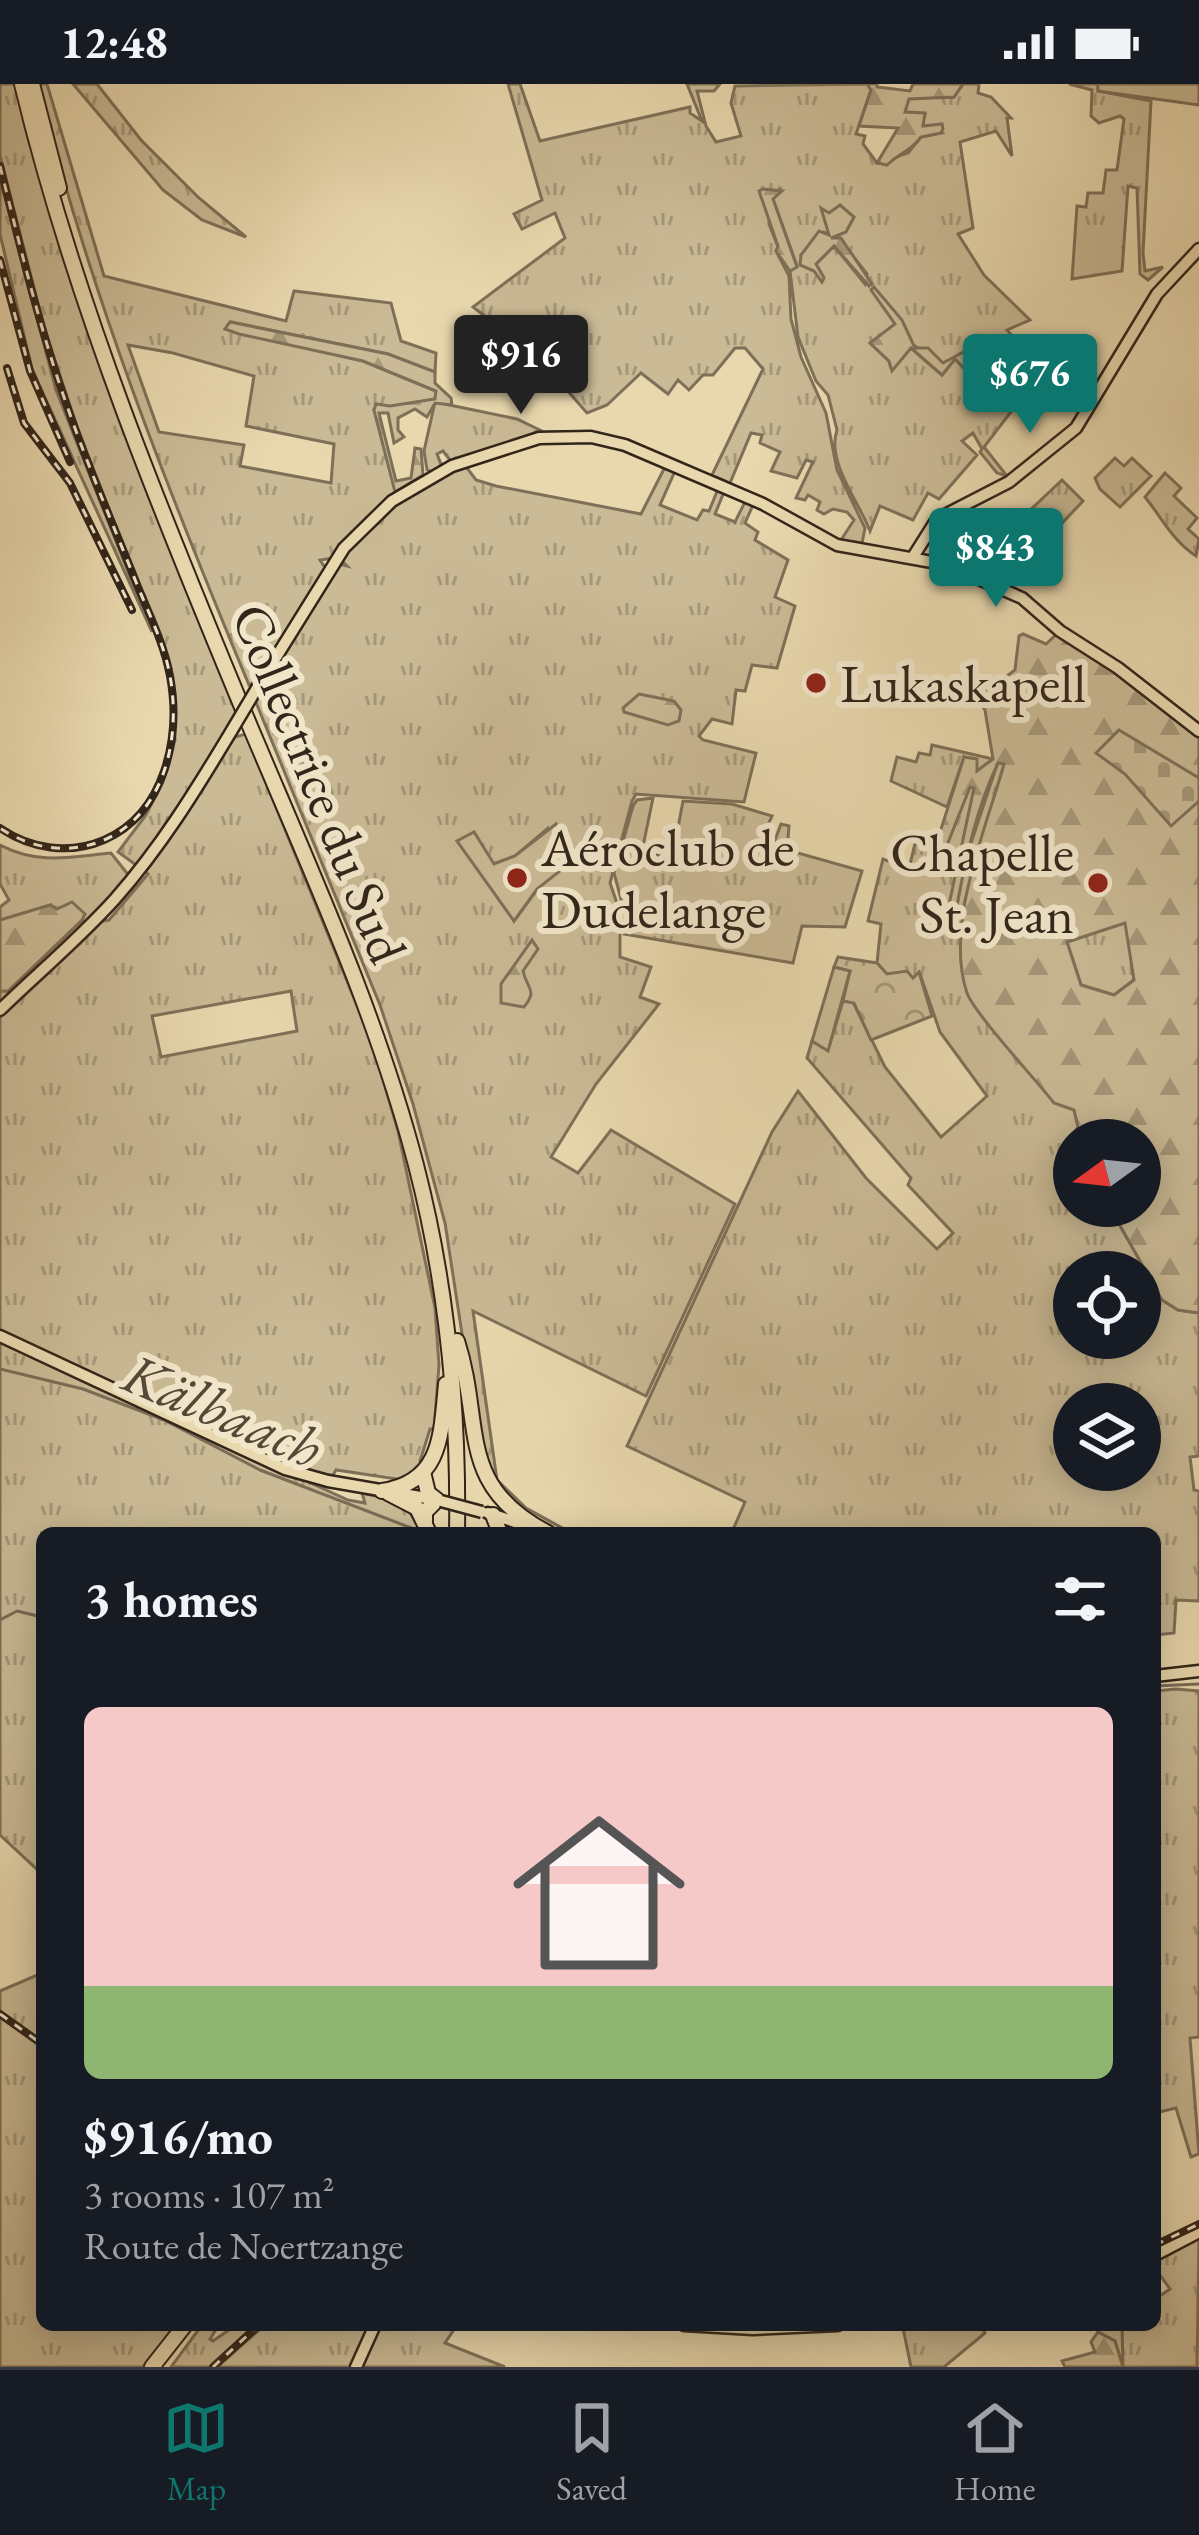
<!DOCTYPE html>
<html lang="en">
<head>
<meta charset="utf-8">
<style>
  body { margin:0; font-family:"EB Garamond",serif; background:#20242c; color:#f1f3f6; height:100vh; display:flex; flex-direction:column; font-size:45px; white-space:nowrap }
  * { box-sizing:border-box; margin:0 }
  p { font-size:39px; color:#9ea1a6 }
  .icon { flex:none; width:66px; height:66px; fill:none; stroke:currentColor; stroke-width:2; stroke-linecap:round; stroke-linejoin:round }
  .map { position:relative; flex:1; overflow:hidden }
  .sheet { position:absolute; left:36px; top:1443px; width:1125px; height:804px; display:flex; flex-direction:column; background:#171b24; border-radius:18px; box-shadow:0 6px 30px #0003 }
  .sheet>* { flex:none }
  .needle { width:78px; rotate:255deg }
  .controls { position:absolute; left:1053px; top:1035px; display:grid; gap:24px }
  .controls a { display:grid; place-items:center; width:108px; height:108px; border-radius:50%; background:#171b24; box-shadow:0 6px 30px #0003; font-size:60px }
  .price { position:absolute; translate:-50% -102px; padding:0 27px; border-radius:12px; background:#0f766e; color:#fff; font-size:39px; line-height:78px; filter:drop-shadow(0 3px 6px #0008) }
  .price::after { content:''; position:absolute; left:50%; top:72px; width:36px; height:27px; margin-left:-18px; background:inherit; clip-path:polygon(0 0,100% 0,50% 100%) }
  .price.active { background:#222; color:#fff }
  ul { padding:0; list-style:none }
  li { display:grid; align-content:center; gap:24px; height:636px; padding:0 48px }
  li+li { border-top:3px solid #363941 }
  li span { display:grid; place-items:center; height:372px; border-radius:18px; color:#555 }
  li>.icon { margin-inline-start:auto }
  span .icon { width:216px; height:216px; fill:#fffc; stroke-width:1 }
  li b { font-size:51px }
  h2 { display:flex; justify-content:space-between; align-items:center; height:144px; padding:0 48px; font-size:51px }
  .status { display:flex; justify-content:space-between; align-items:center; height:84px; padding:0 60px; background:#171b24; direction:ltr }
  .status svg { height:33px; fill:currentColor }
  .dock { display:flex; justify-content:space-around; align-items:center; height:168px; border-top:3px solid #363941; background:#171b24; font-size:33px; color:#9ea1a6 }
  .dock a { display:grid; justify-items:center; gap:6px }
  .dock .active { color:#0f766e }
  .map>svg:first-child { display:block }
  .grass { fill:url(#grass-tufts); stroke:#7e7058; stroke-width:3; fill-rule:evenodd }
  .forest { fill:url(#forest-firs); stroke:#7e7058; stroke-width:3; fill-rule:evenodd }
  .cemetery { fill:url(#cemetery-stones); stroke:#7e7058; stroke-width:3 }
  .park { fill:url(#park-crowns); stroke:#7e7058; stroke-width:3 }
  .garden { fill:#caba95; stroke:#7e7058; stroke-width:3 }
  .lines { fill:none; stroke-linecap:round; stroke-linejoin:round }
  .stream { stroke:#7b6c55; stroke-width:3 }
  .major-casing { stroke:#32251a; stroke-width:15 }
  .highway-casing { stroke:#32251a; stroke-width:18 }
  .major { stroke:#e9d8ae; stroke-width:10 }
  .highway { stroke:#e9d8ae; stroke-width:14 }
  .rail-casing { stroke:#32251a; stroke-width:8 }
  .rail { stroke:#f1e6ca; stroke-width:3; stroke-dasharray:9; stroke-linecap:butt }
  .major-bridge-casing { stroke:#32251a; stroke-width:15; stroke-linecap:butt }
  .major-bridge { stroke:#e9d8ae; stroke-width:10 }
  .poi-dot { fill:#8f2418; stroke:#f1e6ca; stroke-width:4.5 }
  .labels { text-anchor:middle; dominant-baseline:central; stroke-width:12; stroke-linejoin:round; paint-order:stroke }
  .poi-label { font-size:54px; fill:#32251a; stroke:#f1e6ca; text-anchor:start }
  .street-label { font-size:54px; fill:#32251a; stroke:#f1e6ca }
  .water-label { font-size:57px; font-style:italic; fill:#564837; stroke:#f1e6ca }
</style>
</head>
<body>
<div class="status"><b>12:48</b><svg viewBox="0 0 49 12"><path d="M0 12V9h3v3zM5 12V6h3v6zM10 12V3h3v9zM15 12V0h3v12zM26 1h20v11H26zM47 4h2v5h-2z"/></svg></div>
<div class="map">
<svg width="1199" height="2283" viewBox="0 0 1199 2283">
  <defs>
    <pattern id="grass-tufts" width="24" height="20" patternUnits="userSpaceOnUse" patternTransform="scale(3)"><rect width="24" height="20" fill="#caba95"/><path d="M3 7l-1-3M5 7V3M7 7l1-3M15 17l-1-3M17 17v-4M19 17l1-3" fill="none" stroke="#a59779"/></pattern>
    <pattern id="forest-firs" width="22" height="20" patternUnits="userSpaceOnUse" patternTransform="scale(3)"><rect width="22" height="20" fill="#caba95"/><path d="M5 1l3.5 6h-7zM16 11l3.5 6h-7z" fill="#a59779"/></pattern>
    <pattern id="cemetery-stones" width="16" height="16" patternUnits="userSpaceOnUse" patternTransform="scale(3)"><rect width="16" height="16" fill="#caba95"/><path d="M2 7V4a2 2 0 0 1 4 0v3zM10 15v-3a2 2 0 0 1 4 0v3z" fill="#a59779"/></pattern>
    <pattern id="park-crowns" width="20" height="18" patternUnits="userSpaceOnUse" patternTransform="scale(3)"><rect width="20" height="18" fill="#caba95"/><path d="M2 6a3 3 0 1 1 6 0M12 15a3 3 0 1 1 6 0" fill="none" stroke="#a59779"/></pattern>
  </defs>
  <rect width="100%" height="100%" fill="#e9d8ae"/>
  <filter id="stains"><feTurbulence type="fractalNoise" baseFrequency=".00167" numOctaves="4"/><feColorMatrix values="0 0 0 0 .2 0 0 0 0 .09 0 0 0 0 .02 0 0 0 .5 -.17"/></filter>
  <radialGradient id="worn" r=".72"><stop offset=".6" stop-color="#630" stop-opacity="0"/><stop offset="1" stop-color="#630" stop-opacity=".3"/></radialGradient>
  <!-- grass -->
  <g class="grass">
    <path d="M0,0H15L29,58L239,628L139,783L118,768L146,731L162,699L175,656L173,602L163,560L82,358L44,243L0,71Z"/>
    <path d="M38,0H47L104,192L286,237L294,207L391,219L401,257L436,269L435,288L388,270L231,238L226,245L363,277L436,307L435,315L374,326L396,407L422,393L388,413L333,474L320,476L326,485L257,597L249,601C167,404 89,207 38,0ZM128,261L173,269L254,292L246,342L334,360L331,399L240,382L244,361L159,348Z"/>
    <path d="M73,0H97L141,56L199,114L246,153L202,136L163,106Z"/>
    <path d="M508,0H520L540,57L690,23V29L702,37L687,0H720L714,7H697L706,42L716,58L741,52L731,19L735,2L869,0L871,6L856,50L865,52L863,60L877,79L908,69L921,53L941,49L922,41L925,30L904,28L909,14L954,13L963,0H979L978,9L991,13L1011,34H1007L1012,72L996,47L960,58L973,144L958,150L984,191L1030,236L1007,246L1043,286L984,363L1007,392L997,389L980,368L982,365L973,349L962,357L977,371L939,415L928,409L913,436L880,422L870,447C859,418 826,377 837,346L828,311L816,297L798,253L790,187L797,182L773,115L779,106L770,109L769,140L778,163L776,167L789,192L791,235L801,273L826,329L837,386L865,444L862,459L841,456L854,436L847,428L833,425L824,430L817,426L820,418L808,411L805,416L796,414L813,378L806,376L797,394L771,387L780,368L760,359L762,351L751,349L730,399L712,391L763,285L745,264H735L713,291H703L689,306L678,296L668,310L641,289L607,321L587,329L539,274L473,223L565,154L555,129L522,145L514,130L542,116ZM824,148L842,158L867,190L865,200L834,162L816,180L824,194L801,171ZM895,230L910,259L943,279L973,265L974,274L987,283L1010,291C991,304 970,288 955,275L942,291L911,264L891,284L889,277L871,260L895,240Z"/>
    <path d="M1069,0H1098V7L1151,17L1143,169L1145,187L1163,183L1148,196L1140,190L1137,104L1128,102L1122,187L1072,195L1077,122L1086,123L1088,109H1103L1106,86H1117L1124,35L1120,32L1099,39L1091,32L1092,6Z"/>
    <path d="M0,95L56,306L152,548L32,285L0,150Z"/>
    <path d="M435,318L517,335L546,349L584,348H535L532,353L453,380L443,367L437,370L441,380L449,381L432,388L427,386L424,367Z"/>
    <path d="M1115,374L1124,382L1132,374L1151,392L1120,423L1100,405L1095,394Z"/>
    <path d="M464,380L476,396L496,402L641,430L665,383L675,387L660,421L697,436L703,426L709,427L718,405L724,408L715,430L735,438L745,418L753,421L745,439L758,448L755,456L788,476L775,513L795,522L777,584L752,581L745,607L736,606L732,640L712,635L699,652L703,656L756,669L744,718L636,710L632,717L610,799L620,828V873L651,883L640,913L659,920L596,1000L551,1073L578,1089L611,1046L735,1120L646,1312L473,1227L497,1396L526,1424L566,1446L564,1449L551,1446L495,1406L476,1341L445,1139L413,1020L380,921L255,616L272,586L279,584L276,580L339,480L347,482L340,475L405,410ZM547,745L537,806L514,837L474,748L493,780L515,772Z"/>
    <path d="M1165,389L1181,404L1174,412L1197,434L1188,445L1199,455L1196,472C1172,456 1162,434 1145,413Z"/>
    <path d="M1062,396L1083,417L1049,453L1026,430Z"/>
    <path d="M246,650L372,958L398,1047L435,1224L439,1281L434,1345H430L420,1377L424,1381L403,1396L336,1386L333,1391L321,1392L285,1380L0,1247V931L98,838L109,836L148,790L145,787L222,670L235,653ZM291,907L297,947L161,973L152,932Z"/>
    <path d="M932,661L993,675L976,688L964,673L947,723L891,697L897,673L916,678L919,669L930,671Z"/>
    <path d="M998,678L1005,680L964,820L1074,1026L1078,1043L1071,1056L1074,1122H1109L1162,1216L1178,1226L1199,1229V1372L1190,1373L1194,1406L1199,1407V1517L1176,1516L1174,1549L1155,1551V1449H734L732,1448L745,1418L627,1362L772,1048L798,1007L866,1094L937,1165L953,1149L908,1101L911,1094L807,974L812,957L828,966L843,917L853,918L885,983L941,1053L987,1012L940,948L920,890L913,894L886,890L877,879L881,840L868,837L883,775L909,785L916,755L935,764L937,786L970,702L974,704L956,827L965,777ZM1074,1188H1140V1254H1074ZM1074,1320H1140V1386H1074Z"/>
    <path d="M653,714L641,772L673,770L683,717L732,720L772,732L760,759L772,764L781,740L789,742L787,766L862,787L845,843L802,842L793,879L624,850L625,830L614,789L633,722L637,716Z"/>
    <path d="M0,761C39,781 70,773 111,769L130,793L0,922V907H8L82,836L50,821L0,836V823L9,816L0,800Z"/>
    <path d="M1126,838L1134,896L1114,911L1081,901L1067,858Z"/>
    <path d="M0,1256L348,1416L365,1419L362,1409L403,1418L423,1449H42V1790L0,1751Z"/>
    <path d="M1176,1605L1199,1607V1953L1190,1954L1199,2070L1191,2073L1176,2024L1155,2029V1607Z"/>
    <path d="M42,1889V1957L0,1927V1907Z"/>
    <path d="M0,1933L42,1963V2241H177L143,2283H0Z"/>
    <path d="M1199,2154L1197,2283H1123L1115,2257L1098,2248L1096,2241H1155V2215L1170,2205L1155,2184V2177Z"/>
    <path d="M202,2241H219L210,2255L213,2257L236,2241H255L210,2283H171Z"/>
    <path d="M265,2241H372L353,2283H217Z"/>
    <path d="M379,2241H457L445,2259L505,2283H359Z"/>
    <path d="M903,2244L983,2245L985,2249L944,2283H911Z"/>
  </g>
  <!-- forest -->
  <g class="forest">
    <path d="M867,0H877V3L910,7L913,0H963L954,13L909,15L905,28L925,29L923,42L942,40L943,45L941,49L921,53C908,70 900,68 887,81L877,79L898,44L859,42L871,6Z"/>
    <path d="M763,105L782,107L773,115L797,183L790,187L776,167L778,162L759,107Z"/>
    <path d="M840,121L854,133L846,148L831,154H841L872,200L869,202L834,162L816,180L824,194L822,198L814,187L800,181L801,171L819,147L829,151L821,124L829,129Z"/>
    <path d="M874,203L902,236L915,264H928L943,279L971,264C977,280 992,289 1010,285L1007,295L982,293L976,297L955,275L942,291L911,264L892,287L889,277L870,259L895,240L871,206Z"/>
    <path d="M230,238L388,270L435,288V299L451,314L452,321L435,319L427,333L415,325L398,334V346L404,353L394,359L388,329H379L396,397L411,394L415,364L421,365L423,391L395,408L374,326L376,320L390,322L435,315L436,307L363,277L239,250L225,245Z"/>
    <path d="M1060,547L1199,647V1229L1178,1226L1162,1216L1109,1122H1140V1056H1074V1061L1071,1056L1078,1043L1074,1026L1054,1019C1037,997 974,929 967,909C944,842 986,745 1004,680L998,679C976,725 965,777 956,827L947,830L974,704L970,703L936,789L935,764L964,673L977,675V687L993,675L985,626L977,614L1015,586L1019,552L1023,550L1046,560ZM1125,839L1134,896L1114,911L1081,901L1067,858Z"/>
    <path d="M639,610L674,617L681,626L679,637L668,641L624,628L623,624Z"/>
    <path d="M72,818L85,830L82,836L8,907H0V836L50,821L57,825Z"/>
    <path d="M532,856L538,865L523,887C527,905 538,906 524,923L501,919V900Z"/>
    <path d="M1098,2248L1115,2257L1123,2283H1065L1062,2277L1095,2268L1091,2258Z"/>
  </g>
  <!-- cemetery -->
  <path class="cemetery" d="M1119,646L1199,694V717L1171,742L1125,690L1096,669Z"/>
  <!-- park -->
  <path class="park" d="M838,873L877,879L887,890L907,887L913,894L919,888L932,932L871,956L854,919L843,917L850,887L834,883Z"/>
  <!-- garden -->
  <g class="garden">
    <path d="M1098,0H1199V21L1098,7Z"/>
    <path d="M556,740L570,779L537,805L514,837L457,757L474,748L494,780L515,772Z"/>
    <path d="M834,883L850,887L828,967L812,957Z"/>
  </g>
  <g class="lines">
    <!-- stream -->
    <g class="stream">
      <path d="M0,1285L83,1305L164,1336L260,1386L414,1445"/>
      <path d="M0,1536L17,1527L42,1533"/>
      <path d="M1155,1602L1199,1600"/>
      <path d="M1122,2241L1123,2283"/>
    </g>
    <defs>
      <g id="major">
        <path d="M913,473L937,435L1009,398L1076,344L1157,210L1199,165"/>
        <path d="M938,477L1022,514L1060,547L1118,584L1199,647"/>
        <path d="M260,599L344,464L392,417L452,382L539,354L591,353L625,361L763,420L837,461L943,480"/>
        <path d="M0,926C38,889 79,855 115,815C161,763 196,706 232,646"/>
        <path d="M0,1252L285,1385L328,1397L432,1415"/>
        <path d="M488,1429L533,1444"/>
        <path d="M1155,1592L1199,1587"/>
        <path d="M1155,2171L1199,2148"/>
        <path d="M684,2241L753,2245L838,2241"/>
        <path d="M356,2283L375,2241"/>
      </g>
      <g id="highway">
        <path d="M22,0C75,220 162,431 249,640C310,785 376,928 416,1081C447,1201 459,1325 457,1449"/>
        <path d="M32,0L59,104"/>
        <path d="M457,1257C484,1341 455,1401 548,1449"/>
        <path d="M424,1392L428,1409L437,1416L425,1428V1437"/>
        <path d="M382,1407C442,1398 441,1351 446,1300"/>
        <path d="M388,1409L417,1424L429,1449"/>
        <path d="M493,1431L500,1449"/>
        <path d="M152,2283L185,2241"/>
      </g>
    </defs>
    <!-- major casing -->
    <use href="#major" class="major-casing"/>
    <!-- highway casing -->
    <use href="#highway" class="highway-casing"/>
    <!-- major -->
    <use href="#major" class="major"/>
    <!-- highway -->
    <use href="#highway" class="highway"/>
    <defs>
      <g id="rail">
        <path d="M0,82C20,162 39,242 66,319C87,380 112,438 136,498C148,528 164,559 170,592C181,652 166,729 104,756C69,771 31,765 0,744"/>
        <path d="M0,176L30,287L70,378"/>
        <path d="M7,284L24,339L70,399L132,526"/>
        <path d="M0,1930L42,1960"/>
        <path d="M1155,2161L1199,2140"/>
        <path d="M213,2283L259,2241"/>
      </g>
    </defs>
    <!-- rail casing -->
    <use href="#rail" class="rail-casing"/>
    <!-- rail -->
    <use href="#rail" class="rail"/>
    <defs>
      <g id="major-bridge">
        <path d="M232,646L260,599"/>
        <path d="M441,1417L482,1428"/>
      </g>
    </defs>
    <!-- major-bridge casing -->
    <use href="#major-bridge" class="major-bridge-casing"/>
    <!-- major-bridge -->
    <use href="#major-bridge" class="major-bridge"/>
  </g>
  <!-- markers -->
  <g class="poi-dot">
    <circle cx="816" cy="599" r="12"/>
    <circle cx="517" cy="794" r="12"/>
    <circle cx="1098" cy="799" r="12"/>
  </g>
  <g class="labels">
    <!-- poi labels -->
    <g class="poi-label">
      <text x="840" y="599">Lukaskapell</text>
      <text x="541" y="763">Aéroclub de<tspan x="541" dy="62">Dudelange</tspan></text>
      <text x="1074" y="768" text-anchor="end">Chapelle<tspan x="1074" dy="62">St. Jean</tspan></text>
    </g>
    <!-- street labels -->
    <g class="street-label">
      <text transform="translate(320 699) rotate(68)">Collectrice du Sud</text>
    </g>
    <!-- water labels -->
    <g class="water-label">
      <text transform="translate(223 1326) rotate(23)">Kälbaach</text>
    </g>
  </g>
  <rect width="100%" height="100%" filter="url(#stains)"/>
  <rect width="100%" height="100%" fill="url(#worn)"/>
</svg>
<div class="controls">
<a><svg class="needle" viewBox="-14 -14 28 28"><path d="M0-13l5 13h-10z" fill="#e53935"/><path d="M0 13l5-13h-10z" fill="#9ea1a6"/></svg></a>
<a><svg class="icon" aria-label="locate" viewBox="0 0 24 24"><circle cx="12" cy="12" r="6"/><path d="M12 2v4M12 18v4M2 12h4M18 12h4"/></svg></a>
<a><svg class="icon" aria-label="layers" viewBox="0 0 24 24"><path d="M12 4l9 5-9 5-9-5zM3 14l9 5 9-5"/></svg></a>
</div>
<b class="price active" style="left:521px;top:333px">$916</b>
<b class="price" style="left:1030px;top:352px">$676</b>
<b class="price" style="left:996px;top:526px">$843</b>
<section class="sheet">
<h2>3 homes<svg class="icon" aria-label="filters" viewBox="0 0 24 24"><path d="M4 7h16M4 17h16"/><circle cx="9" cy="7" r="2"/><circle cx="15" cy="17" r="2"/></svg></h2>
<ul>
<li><span style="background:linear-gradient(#f6c9c9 75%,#8fb573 0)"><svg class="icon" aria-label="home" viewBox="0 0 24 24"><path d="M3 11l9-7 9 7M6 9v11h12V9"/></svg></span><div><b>$916/mo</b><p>3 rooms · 107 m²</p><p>Route de Noertzange</p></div></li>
</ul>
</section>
</div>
<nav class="dock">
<a class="active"><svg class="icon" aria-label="map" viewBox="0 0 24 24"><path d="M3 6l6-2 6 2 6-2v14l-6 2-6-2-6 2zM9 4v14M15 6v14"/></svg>Map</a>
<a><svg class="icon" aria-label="saved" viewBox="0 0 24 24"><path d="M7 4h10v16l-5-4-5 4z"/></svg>Saved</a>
<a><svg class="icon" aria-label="home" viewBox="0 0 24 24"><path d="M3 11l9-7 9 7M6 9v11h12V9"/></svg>Home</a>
</nav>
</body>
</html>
